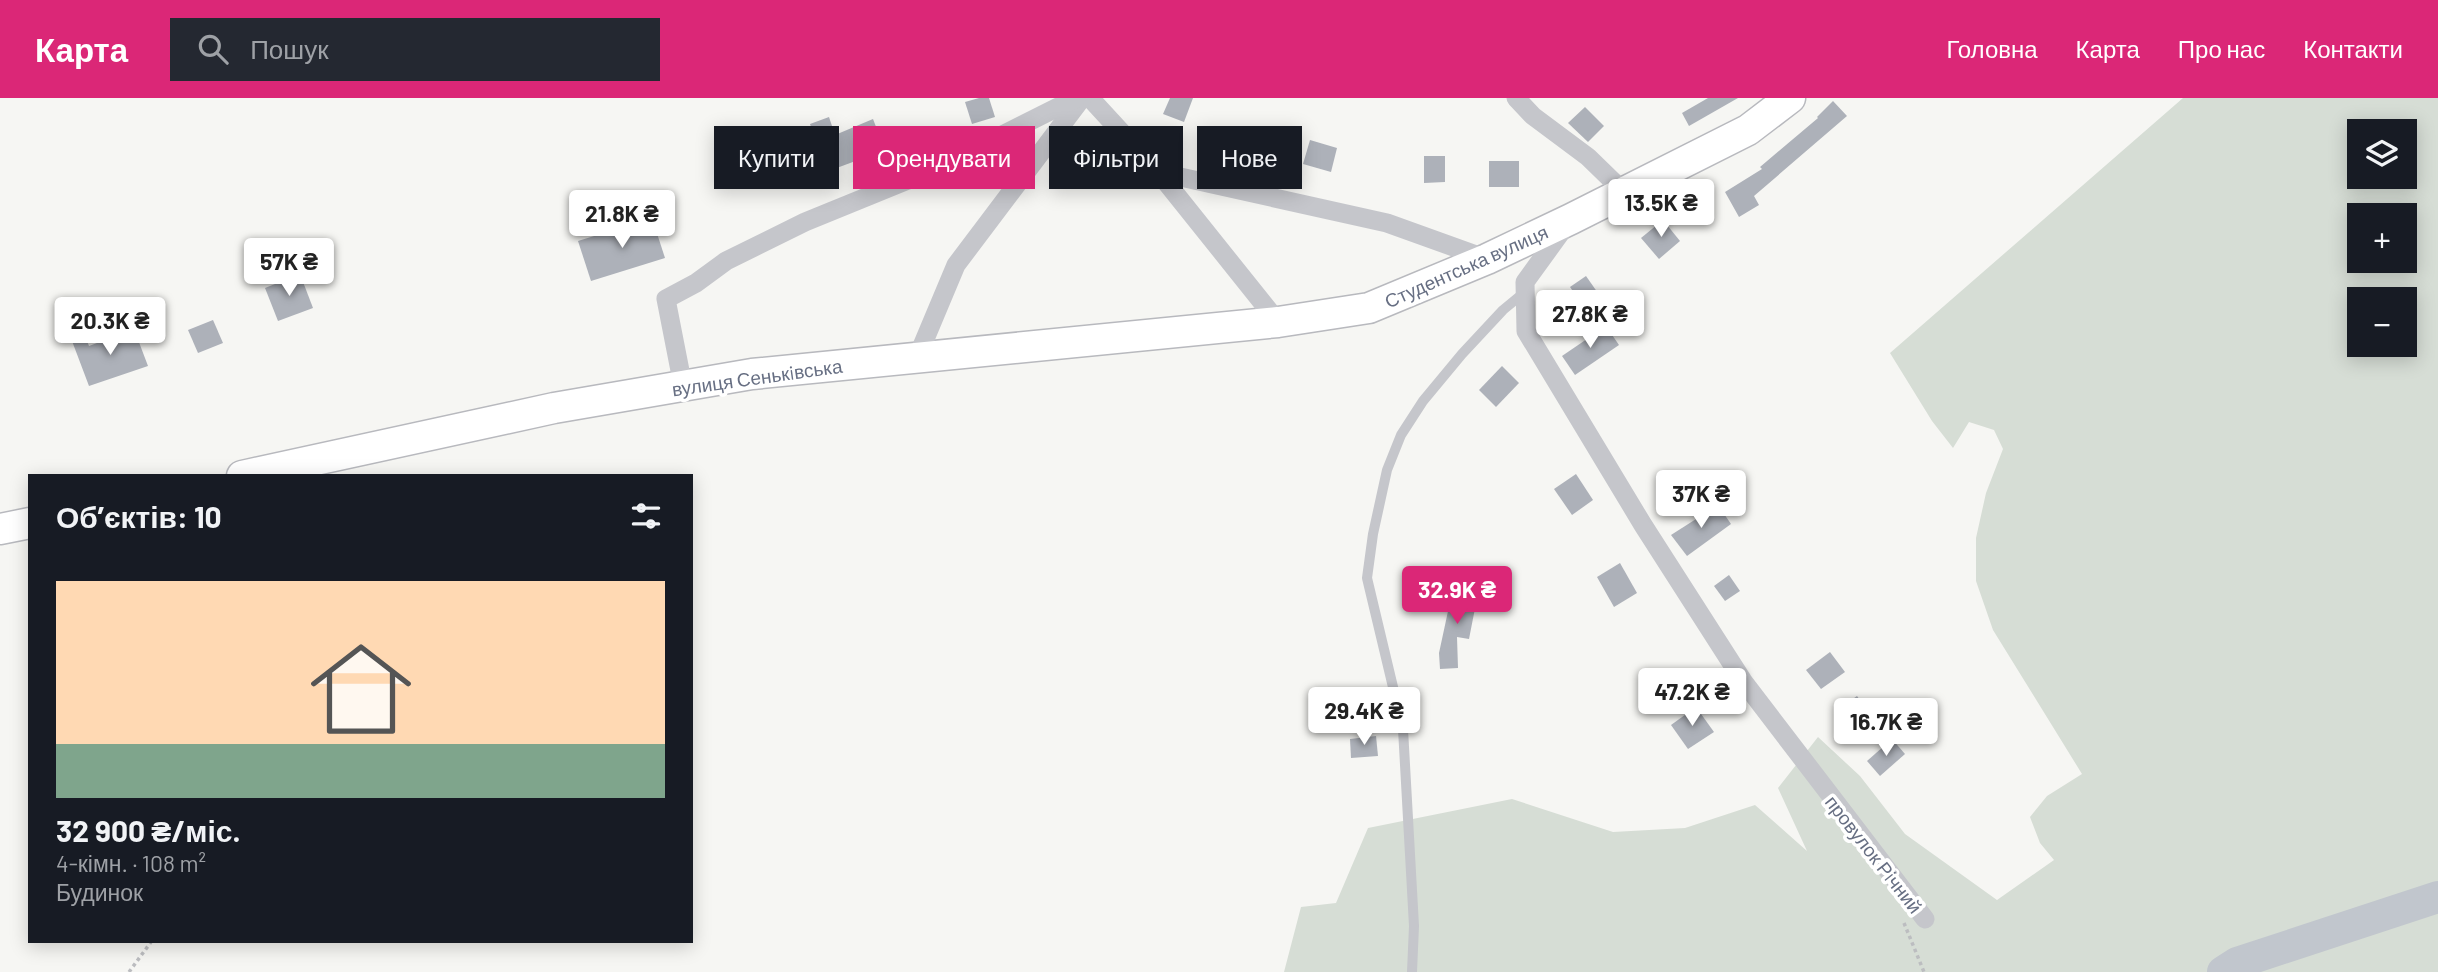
<!DOCTYPE html>
<html lang="uk">
<head>
<meta charset="utf-8">
<style>
  body { margin:0; font-family:Barlow,sans-serif; background:#242831; color:#f1f3f6; height:100vh; display:flex; flex-direction:column; font-size:26px; white-space:nowrap }
  * { box-sizing:border-box; margin:0 }
  p { font-size:23px; color:#9ea1a6 }
  .icon { flex:none; width:38px; height:38px; fill:none; stroke:currentColor; stroke-width:2; stroke-linecap:round; stroke-linejoin:round }
  .map { position:relative; flex:1; overflow:hidden }
  .side { position:absolute; left:28px; top:376px; width:665px; height:469px; display:flex; flex-direction:column; background:#171b24; border-radius:0px; box-shadow:0 4px 18px #0003 }
  .side>* { flex:none }
  .guide { position:absolute; left:714px; top:28px; width:665px; height:63px; display:flex; gap:14px }
  .controls { position:absolute; left:2347px; top:21px; display:grid; gap:14px }
  .controls a { display:grid; place-items:center; width:70px; height:70px; border-radius:0px; background:#171b24; box-shadow:0 4px 18px #0003; font-size:35px }
  .price { position:absolute; translate:-50% -60px; padding:0 16px; border-radius:7px; background:#fff; color:#222; font-size:23px; line-height:46px; filter:drop-shadow(0 2px 4px #0008) }
  .price::after { content:''; position:absolute; left:50%; top:42px; width:21px; height:16px; margin-left:-10px; background:inherit; clip-path:polygon(0 0,100% 0,50% 100%) }
  .price.on { background:#db2777; color:#fff }
  ul { padding:0; list-style:none }
  li { display:grid; align-content:center; gap:14px; height:371px; padding:0 28px }
  li+li { border-top:2px solid #363941 }
  li span { display:grid; place-items:center; height:217px; border-radius:0px; color:#555 }
  li>.icon { margin-inline-start:auto }
  span .icon { width:126px; height:126px; fill:#fffc; stroke-width:1 }
  li b { font-size:30px }
  h2 { display:flex; justify-content:space-between; align-items:center; height:84px; padding:0 28px; font-size:30px }
  .pill { padding:0 24px; border-radius:0px; background:#171b24; box-shadow:0 4px 18px #0003; font-size:24px; line-height:63px }
  .pill.on { background:#db2777; color:#fff }
  header { display:flex; align-items:center; gap:42px; box-sizing:border-box; height:98px; padding:0 35px; background:#db2777; color:#fff }
  header strong { font-size:33px }
  nav { display:flex; gap:38px; margin-inline-start:auto; font-size:24px }
  .search { width:490px; height:63px; background:#242831; display:flex; align-items:center; gap:18px; box-sizing:border-box; padding:0 24px; border-radius:0px; color:#9ea1a6; font-size:26px }
  .map>svg:first-child { display:block }
  .green { fill:#d6ddd5; fill-rule:evenodd }
  .lines { fill:none; stroke-linecap:round; stroke-linejoin:round }
  .river { stroke:#c1c6cd; stroke-width:32 }
  .building { fill:#adb1b9 }
  .primary-casing { stroke:#b8b9be; stroke-width:33 }
  .path { stroke:#bcbdc0; stroke-width:3.5; stroke-dasharray:3.5 3.5; stroke-linecap:butt }
  .lane { stroke:#c5c6cb; stroke-width:10 }
  .street { stroke:#c5c6cb; stroke-width:19 }
  .primary { stroke:#fff; stroke-width:30 }
  .labels { text-anchor:middle; dominant-baseline:central; stroke-width:7; stroke-linejoin:round; paint-order:stroke }
  .street-label { font-size:19px; fill:#676f83; stroke:#fff }
</style>
</head>
<body>
<header>
<strong>Карта</strong>
<div class="search"><svg class="icon" aria-label="search" viewBox="0 0 24 24"><circle cx="10" cy="10" r="6"/><path d="M15 15l6 6"/></svg>Пошук</div>
<nav><a>Головна</a><a>Карта</a><a>Про нас</a><a>Контакти</a></nav>
</header>
<div class="map">
<svg width="2438" height="874" viewBox="0 0 2438 874">
  <rect width="100%" height="100%" fill="#f6f6f3"/>
  <!-- green -->
  <path class="green" d="M2183,0H2438V874H1284L1301,809L1336,805L1368,730L1512,701L1613,734L1685,730L1755,707L1807,753L1778,690L1818,639L1860,678L1905,736L1997,802L2054,762L2040,745L2030,719L2047,698L2082,676L1993,532L1976,483V440L1986,395L2003,351L1994,332L1969,324L1953,350L1932,323L1890,255ZM2359,33H2404V79H2359ZM2359,117H2404V163H2359ZM2359,201H2404V247H2359Z"/>
  <g class="lines">
    <!-- river -->
    <path class="river" d="M2223,874L2237,865L2438,799"/>
  </g>
  <!-- building -->
  <g class="building">
    <path d="M979,0H989L995,19L972,26L965,4Z"/>
    <path d="M1170,0H1193L1184,24L1163,16Z"/>
    <path d="M1708,0H1738L1689,28L1682,15Z"/>
    <path d="M1833,3L1847,18L1754,98L1759,107L1739,119L1725,94L1762,71L1760,69L1818,20L1817,19Z"/>
    <path d="M1585,9L1604,28L1588,44L1568,25Z"/>
    <path d="M829,19L835,37L873,21L885,52L826,74L810,26Z"/>
    <path d="M1310,42L1337,50L1331,74L1303,66Z"/>
    <path d="M1424,58H1445V84L1424,85Z"/>
    <rect x="1489" y="63" width="30" height="26"/>
    <path d="M652,120L665,160L591,183L578,143Z"/>
    <path d="M1663,122L1680,143L1659,161L1641,140Z"/>
    <path d="M300,176L313,210L278,223L265,190Z"/>
    <path d="M1586,178L1607,208L1591,219L1570,189Z"/>
    <path d="M213,222L223,245L198,255L188,232Z"/>
    <path d="M1606,228L1619,247L1575,277L1562,258Z"/>
    <path d="M134,231L148,268L89,288L72,243L85,238L89,248Z"/>
    <path d="M1502,268L1519,285L1496,309L1479,292Z"/>
    <path d="M1576,376L1593,402L1572,417L1554,391Z"/>
    <path d="M1718,407L1731,426L1687,458L1671,437Z"/>
    <path d="M1620,465L1637,495L1614,509L1597,479Z"/>
    <path d="M1729,477L1740,493L1725,503L1714,488Z"/>
    <path d="M1453,490L1478,495L1469,541L1457,539L1458,570L1440,571L1439,555Z"/>
    <path d="M1830,554L1845,574L1821,591L1806,572Z"/>
    <path d="M1857,598L1870,616L1849,631L1836,613Z"/>
    <path d="M1696,609L1714,634L1688,651L1671,627Z"/>
    <path d="M1376,638L1378,658L1351,660L1350,641Z"/>
    <path d="M1892,641L1905,656L1880,678L1867,663Z"/>
  </g>
  <g class="lines">
    <defs>
      <g id="primary">
        <path d="M242,378L554,310L752,276L1278,224L1369,210L1487,161L1571,121L1748,32L1790,0"/>
        <path d="M0,431L30,425"/>
      </g>
    </defs>
    <!-- primary casing -->
    <use href="#primary" class="primary-casing"/>
    <!-- path -->
    <g class="path">
      <path d="M1904,825L1924,874"/>
      <path d="M129,874L151,844"/>
    </g>
    <!-- lane -->
    <path class="lane" d="M1412,874L1414,828L1403,631L1367,480L1373,436L1387,372L1401,337L1423,303L1462,256L1503,212L1526,193"/>
    <!-- street -->
    <g class="street">
      <path d="M1090,0L1158,74L1278,224"/>
      <path d="M1516,0L1533,18L1588,59L1624,94"/>
      <path d="M1158,74L1387,125L1487,161"/>
      <path d="M1567,126L1525,184L1526,233L1643,427L1743,583L1925,821"/>
      <path d="M917,260L956,167L1082,0"/>
      <path d="M683,288L666,201L696,185L726,163L805,124L935,71L1076,0"/>
    </g>
    <!-- primary -->
    <use href="#primary" class="primary"/>
  </g>
  <g class="labels">
    <!-- street labels -->
    <g class="street-label">
      <text transform="translate(1466 168) rotate(-24)">Студентська вулиця</text>
      <text transform="translate(757 279) rotate(-8)">вулиця Сенькiвська</text>
      <text transform="translate(1874 756) rotate(52)">провулок Рiчний</text>
    </g>
  </g>
</svg>
<div class="controls">
<a><svg class="icon" aria-label="layers" viewBox="0 0 24 24"><path d="M12 4l9 5-9 5-9-5zM3 14l9 5 9-5"/></svg></a>
<a>+</a>
<a>−</a>
</div>
<b class="price" style="left:1661px;top:141px">13.5K ₴</b>
<b class="price" style="left:622px;top:152px">21.8K ₴</b>
<b class="price" style="left:289px;top:200px">57K ₴</b>
<b class="price" style="left:1590px;top:252px">27.8K ₴</b>
<b class="price" style="left:110px;top:259px">20.3K ₴</b>
<b class="price" style="left:1701px;top:432px">37K ₴</b>
<b class="price on" style="left:1457px;top:528px">32.9K ₴</b>
<b class="price" style="left:1692px;top:630px">47.2K ₴</b>
<b class="price" style="left:1364px;top:649px">29.4K ₴</b>
<b class="price" style="left:1886px;top:660px">16.7K ₴</b>
<div class="guide">
<a class="pill">Купити</a>
<a class="pill on">Орендувати</a>
<a class="pill">Фільтри</a>
<a class="pill">Нове</a>
</div>
<section class="side">
<h2>Об’єктів: 10<svg class="icon" aria-label="filters" viewBox="0 0 24 24"><path d="M4 7h16M4 17h16"/><circle cx="9" cy="7" r="2"/><circle cx="15" cy="17" r="2"/></svg></h2>
<ul>
<li><span style="background:linear-gradient(#ffd9b3 75%,#7fa58c 0)"><svg class="icon" aria-label="home" viewBox="0 0 24 24"><path d="M3 11l9-7 9 7M6 9v11h12V9"/></svg></span><div><b>32 900 ₴/міс.</b><p>4-кімн. · 108 m²</p><p>Будинок</p></div></li>
</ul>
</section>
</div>
</body>
</html>
